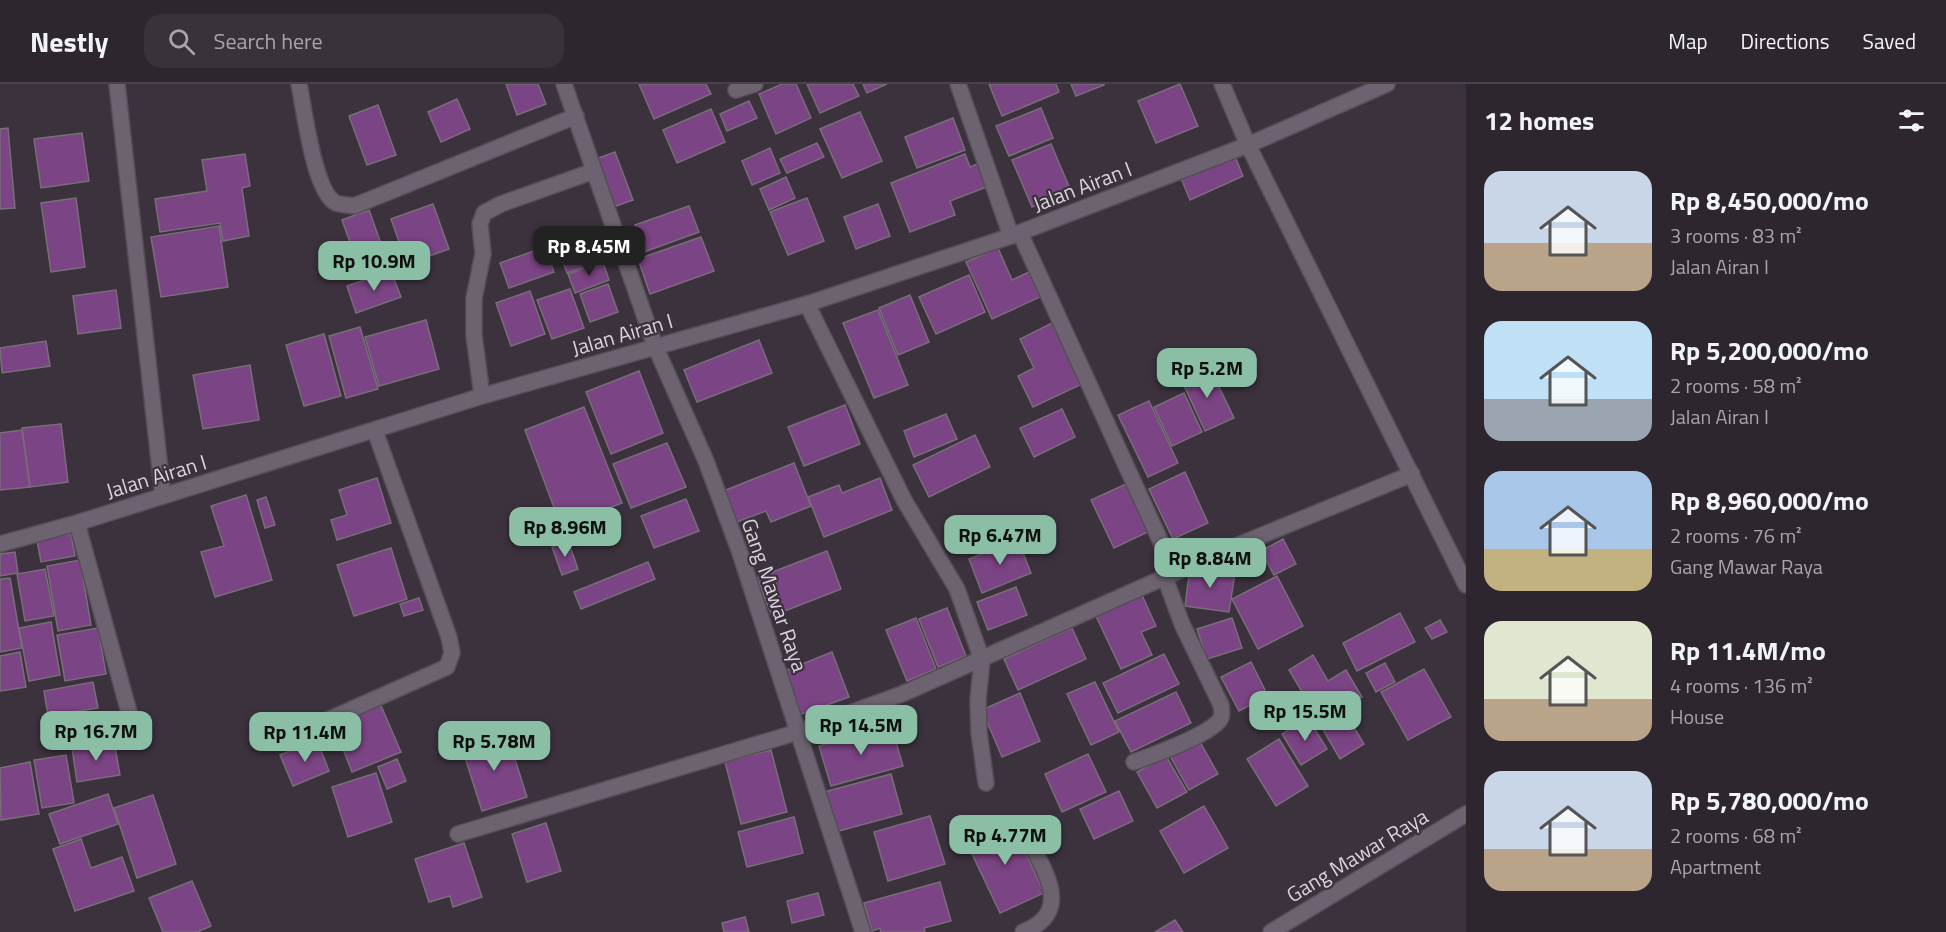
<!DOCTYPE html>
<html lang="en">
<head>
<meta charset="utf-8">
<style>
  body { margin:0; font-family:"Titillium Web",sans-serif; background:#39323a; color:#f1f3f6; height:100vh; display:flex; flex-direction:column; font-size:22px; white-space:nowrap }
  * { box-sizing:border-box; margin:0 }
  p { font-size:20px; color:#a7a5aa }
  .icon { flex:none; width:33px; height:33px; fill:none; stroke:currentColor; stroke-width:2; stroke-linecap:round; stroke-linejoin:round }
  .map { position:relative; flex:1; overflow:hidden }
  .details { display:flex; flex-direction:column; background:#2d262e; width:480px }
  .details>* { flex:none }
  .price { position:absolute; translate:-50% -51px; padding:0 14px; border-radius:12px; background:#8abfa5; color:#111; font-size:20px; line-height:39px; filter:drop-shadow(0 2px 3px #0008) }
  .price::after { content:''; position:absolute; left:50%; top:36px; width:18px; height:14px; margin-left:-9px; background:inherit; clip-path:polygon(0 0,100% 0,50% 100%) }
  .price.selected { background:#222; color:#fff }
  ul { padding:0; list-style:none }
  li { display:flex; align-items:center; gap:18px; height:150px; padding:0 18px }
  li span { display:grid; place-items:center; flex:none; width:168px; height:120px; border-radius:18px; color:#555 }
  li>.icon { margin-inline-start:auto }
  span .icon { width:72px; height:72px; fill:#fffc; stroke-width:1 }
  li b { font-size:26px }
  h2 { display:flex; justify-content:space-between; align-items:center; height:72px; padding:0 18px; font-size:26px }
  header { display:flex; align-items:center; gap:36px; box-sizing:border-box; height:84px; padding:0 30px; background:#2d262e; border-bottom:2px solid #48434a }
  header strong { font-size:28px }
  nav { display:flex; gap:33px; margin-inline-start:auto; font-size:21px }
  .search { width:420px; height:54px; background:#39323a; display:flex; align-items:center; gap:15px; box-sizing:border-box; padding:0 21px; border-radius:18px; color:#a7a5aa; font-size:22px }
  main { display:flex; flex:1; min-height:0 }
  .map>svg:first-child { display:block }
  .building { fill:#7b4484; stroke:#796d7a; stroke-width:1.5 }
  .lines { fill:none; stroke-linecap:round; stroke-linejoin:round }
  .street-casing { stroke:#564e57; stroke-width:18 }
  .street { stroke:#6d626f; stroke-width:15 }
  .labels { text-anchor:middle; dominant-baseline:central; stroke-width:4.5; stroke-linejoin:round; paint-order:stroke }
  .street-label { font-size:21px; fill:#d9d3da; stroke:#3c323e }
</style>
</head>
<body>
<header>
<strong>Nestly</strong>
<div class="search"><svg class="icon" aria-label="search" viewBox="0 0 24 24"><circle cx="10" cy="10" r="6"/><path d="M15 15l6 6"/></svg>Search here</div>
<nav><a>Map</a><a>Directions</a><a>Saved</a></nav>
</header>
<main>
<div class="map">
<svg width="1466" height="848" viewBox="0 0 1466 848">
  <rect width="100%" height="100%" fill="#3c323e"/>
  <!-- building -->
  <g class="building">
    <path d="M506,0H538L546,20L517,31Z"/>
    <path d="M639,0H706L711,10L654,35Z"/>
    <path d="M782,0H796L811,34L776,50L759,10Z"/>
    <path d="M807,0H853L859,12L820,29Z"/>
    <path d="M863,0H887L867,9Z"/>
    <path d="M989,0H1056L1059,8L1002,32Z"/>
    <path d="M1071,0H1104V1L1076,12Z"/>
    <path d="M1180,0L1198,42L1156,59L1138,17Z"/>
    <path d="M457,15L470,45L441,58L428,28Z"/>
    <path d="M749,17L757,34L727,47L720,30Z"/>
    <path d="M378,21L396,71L367,81L349,32Z"/>
    <path d="M1041,24L1053,54L1009,72L996,42Z"/>
    <path d="M711,25L725,58L677,79L663,46Z"/>
    <path d="M860,28L882,77L842,94L820,45Z"/>
    <path d="M953,34L965,66L917,84L905,53Z"/>
    <path d="M8,44L15,124L0,125V45Z"/>
    <path d="M82,49L89,97L41,104L34,55Z"/>
    <path d="M817,59L824,73L787,89L780,75Z"/>
    <path d="M1051,60L1071,107L1032,123L1012,76Z"/>
    <path d="M770,64L780,89L752,101L742,77Z"/>
    <path d="M615,68L633,116L613,123L596,75Z"/>
    <path d="M245,70L250,102L242,104L249,152L223,157L220,139L160,148L155,115L207,107L202,76Z"/>
    <path d="M965,70L970,83L980,79L989,102L950,117L955,131L910,148L891,99Z"/>
    <path d="M1234,70L1243,92L1190,116L1181,94Z"/>
    <path d="M786,93L795,114L769,126L760,105Z"/>
    <path d="M76,114L85,183L51,188L41,119Z"/>
    <path d="M807,114L824,157L788,171L770,128Z"/>
    <path d="M433,120L449,165L407,180L391,135Z"/>
    <path d="M878,120L890,152L856,165L844,133Z"/>
    <path d="M689,122L699,148L644,168L635,141Z"/>
    <path d="M369,126L384,168L357,178L342,136Z"/>
    <path d="M219,142L228,203L161,213L151,153Z"/>
    <path d="M592,145L603,176L567,189L556,158Z"/>
    <path d="M701,153L714,187L650,210L638,175Z"/>
    <path d="M545,163L554,188L509,204L500,179Z"/>
    <path d="M998,164L1012,196L1029,188L1040,213L992,235L966,178Z"/>
    <path d="M603,178L609,196L575,209L568,190Z"/>
    <path d="M391,187L401,213L356,229L347,202Z"/>
    <path d="M969,191L985,228L936,250L919,213Z"/>
    <path d="M608,200L618,228L590,238L580,210Z"/>
    <path d="M570,205L584,244L552,255L537,216Z"/>
    <path d="M116,206L121,244L78,250L73,212Z"/>
    <path d="M530,207L545,250L511,262L496,219Z"/>
    <path d="M910,211L929,258L898,271L879,224Z"/>
    <path d="M878,226L908,301L874,314L843,239Z"/>
    <path d="M426,236L439,285L379,302L365,253Z"/>
    <path d="M1052,239L1082,300L1033,323L1018,292L1034,284L1020,255Z"/>
    <path d="M360,243L378,305L346,314L329,252Z"/>
    <path d="M324,250L341,312L304,322L286,261Z"/>
    <path d="M759,256L772,289L697,318L684,286Z"/>
    <path d="M46,257L50,282L2,289L0,264Z"/>
    <path d="M250,281L259,336L203,345L193,291Z"/>
    <path d="M1209,282L1234,334L1205,347L1181,295Z"/>
    <path d="M639,287L663,349L611,370L586,308Z"/>
    <path d="M1184,309L1202,348L1172,362L1154,323Z"/>
    <path d="M1149,317L1178,379L1148,393L1118,331Z"/>
    <path d="M845,321L860,360L804,382L788,343Z"/>
    <path d="M584,323L622,419L561,442L525,346Z"/>
    <path d="M1062,325L1075,353L1034,373L1020,344Z"/>
    <path d="M946,330L957,355L914,373L904,347Z"/>
    <path d="M61,340L68,398L30,403L22,344Z"/>
    <path d="M22,346L30,403L0,406V349Z"/>
    <path d="M975,351L990,383L929,413L913,381Z"/>
    <path d="M667,359L686,403L631,424L613,380Z"/>
    <path d="M794,379L811,422L771,438L766,427L734,439L721,408Z"/>
    <path d="M1185,388L1208,439L1173,455L1149,405Z"/>
    <path d="M377,394L391,439L337,456L331,436L347,431L339,406Z"/>
    <path d="M880,394L892,426L824,453L808,413L839,401L842,409Z"/>
    <path d="M1128,399L1150,447L1114,464L1091,416Z"/>
    <path d="M246,411L272,496L215,513L201,468L224,462L211,422Z"/>
    <path d="M266,413L275,441L265,444L257,416Z"/>
    <path d="M686,415L699,447L654,464L641,432Z"/>
    <path d="M71,450L75,472L41,478L37,456Z"/>
    <path d="M1283,455L1296,480L1274,491L1261,467Z"/>
    <path d="M1018,456L1031,489L982,509L969,475Z"/>
    <path d="M568,457L578,485L562,491L552,463Z"/>
    <path d="M391,464L407,515L354,532L337,481Z"/>
    <path d="M827,467L841,505L772,532L757,494Z"/>
    <path d="M15,468L18,489L0,492V470Z"/>
    <path d="M80,476L91,541L58,547L47,482Z"/>
    <path d="M648,478L655,495L581,525L574,508Z"/>
    <path d="M1190,483L1235,489L1229,528L1185,522Z"/>
    <path d="M45,485L54,532L25,537L17,490Z"/>
    <path d="M1277,492L1303,542L1258,565L1232,515Z"/>
    <path d="M10,494L22,564L0,568V495Z"/>
    <path d="M1016,503L1027,531L988,546L977,518Z"/>
    <path d="M1142,511L1156,542L1141,548L1152,571L1121,585L1096,532Z"/>
    <path d="M419,514L423,526L404,532L400,520Z"/>
    <path d="M947,524L966,572L938,583L919,535Z"/>
    <path d="M1400,529L1415,558L1357,587L1343,559Z"/>
    <path d="M916,534L936,585L907,597L886,546Z"/>
    <path d="M1232,534L1242,564L1207,575L1197,545Z"/>
    <path d="M1440,536L1447,548L1432,555L1425,544Z"/>
    <path d="M51,538L60,591L29,597L19,544Z"/>
    <path d="M98,544L106,590L65,597L57,551Z"/>
    <path d="M1072,544L1086,575L1018,606L1004,575Z"/>
    <path d="M20,568L26,603L0,607V572Z"/>
    <path d="M832,568L849,613L796,632L780,589Z"/>
    <path d="M1164,570L1179,600L1118,629L1103,599Z"/>
    <path d="M1313,571L1328,597L1346,586L1362,613L1320,638L1289,586Z"/>
    <path d="M1251,578L1268,612L1239,627L1221,593Z"/>
    <path d="M1385,579L1395,598L1376,608L1366,589Z"/>
    <path d="M1424,585L1451,633L1408,656L1381,608Z"/>
    <path d="M93,598L98,624L48,632L44,607Z"/>
    <path d="M1095,598L1119,648L1091,661L1067,610Z"/>
    <path d="M1176,608L1191,639L1131,668L1115,637Z"/>
    <path d="M1020,609L1040,657L1002,673L982,626Z"/>
    <path d="M379,617L401,668L352,688L332,637Z"/>
    <path d="M96,628L100,655L59,662L54,635Z"/>
    <path d="M1346,630L1364,660L1340,675L1322,644Z"/>
    <path d="M1308,634L1327,665L1301,681L1282,650Z"/>
    <path d="M891,641L903,682L831,702L819,662Z"/>
    <path d="M507,650L527,713L482,727L462,664Z"/>
    <path d="M1279,655L1308,702L1276,722L1247,675Z"/>
    <path d="M317,656L329,687L293,702L280,671Z"/>
    <path d="M1199,656L1218,690L1189,706L1170,672Z"/>
    <path d="M114,657L120,691L77,698L72,664Z"/>
    <path d="M771,666L787,728L741,740L725,678Z"/>
    <path d="M1088,670L1106,708L1062,728L1045,690Z"/>
    <path d="M66,671L74,719L42,724L34,676Z"/>
    <path d="M1166,672L1187,708L1157,724L1137,688Z"/>
    <path d="M397,675L406,697L387,705L378,683Z"/>
    <path d="M30,678L39,730L1,736L0,684Z"/>
    <path d="M376,689L392,738L348,753L332,703Z"/>
    <path d="M891,690L902,730L835,748L824,708Z"/>
    <path d="M1119,707L1133,737L1094,755L1080,725Z"/>
    <path d="M108,710L118,740L60,760L49,730Z"/>
    <path d="M153,711L176,780L137,794L114,724Z"/>
    <path d="M1204,722L1228,764L1184,789L1160,747Z"/>
    <path d="M930,732L945,780L888,797L874,748Z"/>
    <path d="M794,733L803,769L747,783L738,748Z"/>
    <path d="M1010,735L1044,809L1000,829L965,755Z"/>
    <path d="M546,739L561,787L527,798L512,750Z"/>
    <path d="M81,755L91,784L122,773L134,807L75,827L53,765Z"/>
    <path d="M464,759L482,813L453,823L450,812L429,818L415,775Z"/>
    <path d="M192,797L211,842L197,848H163L149,814Z"/>
    <path d="M940,798L951,837L924,844L925,848H881L880,844L872,847L864,819Z"/>
    <path d="M818,809L824,831L792,839L787,817Z"/>
    <path d="M745,833L749,848H724L722,839Z"/>
    <path d="M1175,836L1183,848H1155Z"/>
  </g>
  <g class="lines">
    <defs>
      <g id="street">
        <path d="M117,0L163,412"/>
        <path d="M299,0C304,24 314,109 336,119C341,121 349,121 354,122L576,32"/>
        <path d="M564,0L655,262L706,377L739,466L863,848"/>
        <path d="M958,0L1011,152"/>
        <path d="M1222,0L1248,61L1466,501"/>
        <path d="M736,6L755,0"/>
        <path d="M1020,149L1175,489"/>
        <path d="M807,220L904,416L957,505L982,576L978,616L979,649L986,699"/>
        <path d="M482,312L474,251V214L483,170L480,140L484,129L501,120L594,87"/>
        <path d="M77,439L135,650"/>
        <path d="M0,460L77,439L482,312L807,220L1011,152L1248,61L1387,0"/>
        <path d="M314,642L447,583L452,569L449,553L375,347"/>
        <path d="M1134,678C1156,670 1201,654 1217,639C1223,634 1222,628 1221,621L1182,540L1165,494"/>
        <path d="M458,750L798,648L902,610L1226,466L1412,390"/>
        <path d="M1023,848C1076,827 1042,784 1025,748"/>
        <path d="M1271,848L1466,730"/>
      </g>
    </defs>
    <!-- street casing -->
    <use href="#street" class="street-casing"/>
    <!-- street -->
    <use href="#street" class="street"/>
  </g>
  <g class="labels">
    <!-- street labels -->
    <g class="street-label">
      <text transform="translate(1082 102) rotate(-21)">Jalan Airan I</text>
      <text transform="translate(622 250) rotate(-16)">Jalan Airan I</text>
      <text transform="translate(156 392) rotate(-17)">Jalan Airan I</text>
      <text transform="translate(775 511) rotate(71)">Gang Mawar Raya</text>
      <text transform="translate(1357 771) rotate(-31)">Gang Mawar Raya</text>
    </g>
  </g>
</svg>
<b class="price selected" style="left:589px;top:193px">Rp 8.45M</b>
<b class="price" style="left:374px;top:208px">Rp 10.9M</b>
<b class="price" style="left:1207px;top:315px">Rp 5.2M</b>
<b class="price" style="left:565px;top:474px">Rp 8.96M</b>
<b class="price" style="left:1000px;top:482px">Rp 6.47M</b>
<b class="price" style="left:1210px;top:505px">Rp 8.84M</b>
<b class="price" style="left:1305px;top:658px">Rp 15.5M</b>
<b class="price" style="left:861px;top:672px">Rp 14.5M</b>
<b class="price" style="left:96px;top:678px">Rp 16.7M</b>
<b class="price" style="left:305px;top:679px">Rp 11.4M</b>
<b class="price" style="left:494px;top:688px">Rp 5.78M</b>
<b class="price" style="left:1005px;top:782px">Rp 4.77M</b>
</div>
<section class="details">
<h2>12 homes<svg class="icon" aria-label="filters" viewBox="0 0 24 24"><path d="M4 7h16M4 17h16"/><circle cx="9" cy="7" r="2"/><circle cx="15" cy="17" r="2"/></svg></h2>
<ul>
<li><span style="background:linear-gradient(#c9d6e8 60%,#b9a48a 0)"><svg class="icon" aria-label="home" viewBox="0 0 24 24"><path d="M3 11l9-7 9 7M6 9v11h12V9"/></svg></span><div><b>Rp 8,450,000/mo</b><p>3 rooms · 83 m²</p><p>Jalan Airan I</p></div></li>
<li><span style="background:linear-gradient(#bfe0f5 65%,#9aa5b1 0)"><svg class="icon" aria-label="home" viewBox="0 0 24 24"><path d="M3 11l9-7 9 7M6 9v11h12V9"/></svg></span><div><b>Rp 5,200,000/mo</b><p>2 rooms · 58 m²</p><p>Jalan Airan I</p></div></li>
<li><span style="background:linear-gradient(#a9c7e8 65%,#c2b280 0)"><svg class="icon" aria-label="home" viewBox="0 0 24 24"><path d="M3 11l9-7 9 7M6 9v11h12V9"/></svg></span><div><b>Rp 8,960,000/mo</b><p>2 rooms · 76 m²</p><p>Gang Mawar Raya</p></div></li>
<li><span style="background:linear-gradient(#dfe7d0 65%,#b9a48a 0)"><svg class="icon" aria-label="home" viewBox="0 0 24 24"><path d="M3 11l9-7 9 7M6 9v11h12V9"/></svg></span><div><b>Rp 11.4M/mo</b><p>4 rooms · 136 m²</p><p>House</p></div></li>
<li><span style="background:linear-gradient(#c9d6e8 65%,#b9a48a 0)"><svg class="icon" aria-label="home" viewBox="0 0 24 24"><path d="M3 11l9-7 9 7M6 9v11h12V9"/></svg></span><div><b>Rp 5,780,000/mo</b><p>2 rooms · 68 m²</p><p>Apartment</p></div></li>
</ul>
</section>
</main>
</body>
</html>
